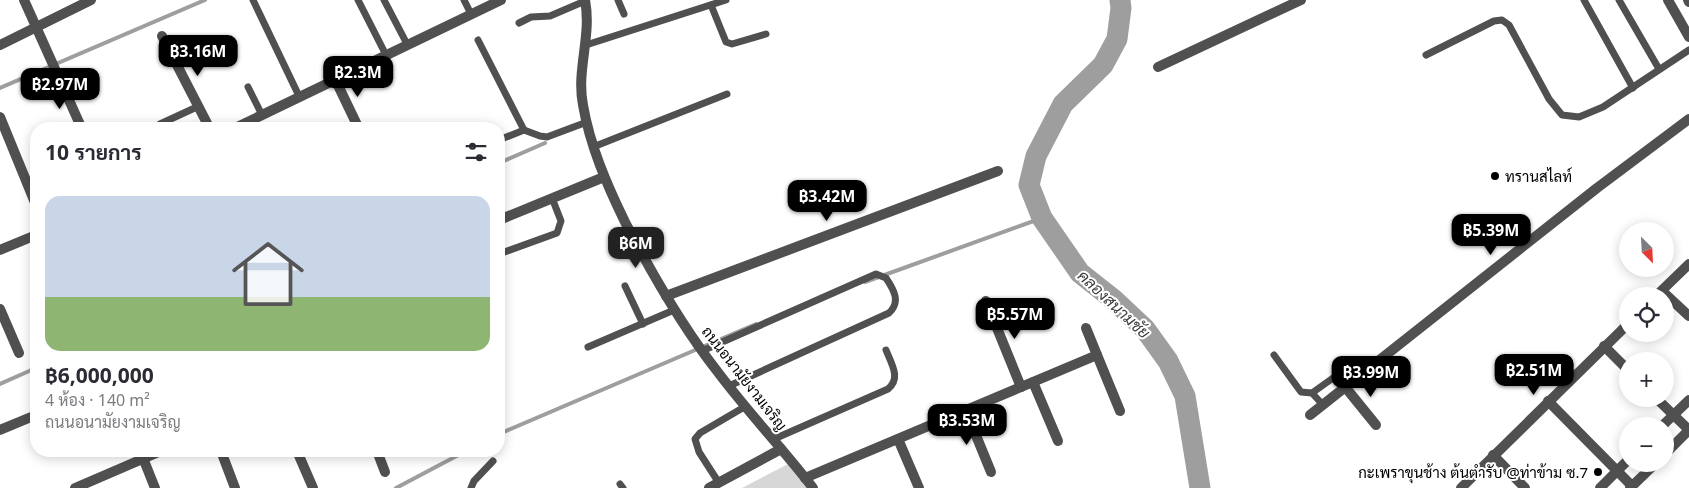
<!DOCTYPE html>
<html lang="th">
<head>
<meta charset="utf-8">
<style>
  body { margin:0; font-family:"Noto Sans",Sarabun,sans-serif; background:#f7f7f7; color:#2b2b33; height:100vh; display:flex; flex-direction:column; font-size:19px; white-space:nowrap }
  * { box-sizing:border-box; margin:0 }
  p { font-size:16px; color:#7c7c81 }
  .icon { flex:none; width:28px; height:28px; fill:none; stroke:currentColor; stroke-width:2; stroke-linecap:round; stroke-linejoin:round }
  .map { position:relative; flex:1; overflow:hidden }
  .sheet { position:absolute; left:30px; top:122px; width:475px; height:335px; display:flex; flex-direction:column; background:#fff; border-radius:20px; box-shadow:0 2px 12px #0003 }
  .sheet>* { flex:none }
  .needle { width:32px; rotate:156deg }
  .controls { position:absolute; left:1619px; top:222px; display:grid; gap:10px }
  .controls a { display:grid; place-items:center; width:55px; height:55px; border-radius:50%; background:#fff; box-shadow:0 2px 12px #0003; font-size:25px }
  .price { position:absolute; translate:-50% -42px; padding:0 11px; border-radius:10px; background:#000; color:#fff; font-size:16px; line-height:32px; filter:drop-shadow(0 1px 2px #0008) }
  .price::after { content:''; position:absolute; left:50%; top:30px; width:15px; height:11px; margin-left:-8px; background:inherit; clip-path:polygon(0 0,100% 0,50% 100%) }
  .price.active { background:#222; color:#fff }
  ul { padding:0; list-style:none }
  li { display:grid; align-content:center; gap:10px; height:265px; padding:0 15px }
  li+li { border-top:1px solid #e1e1e2 }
  li span { display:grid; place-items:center; height:155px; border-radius:15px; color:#555 }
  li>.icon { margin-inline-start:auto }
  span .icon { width:90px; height:90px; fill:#fffc; stroke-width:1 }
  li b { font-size:21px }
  h2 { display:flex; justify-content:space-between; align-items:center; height:60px; padding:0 15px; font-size:21px }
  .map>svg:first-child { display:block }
  .green { fill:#d7d7d7 }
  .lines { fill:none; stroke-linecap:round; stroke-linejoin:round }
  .stream { stroke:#9e9e9e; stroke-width:4 }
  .river { stroke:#9e9e9e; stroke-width:21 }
  .service { stroke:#505050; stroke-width:7 }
  .minor { stroke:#505050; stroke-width:10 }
  .tertiary { stroke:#505050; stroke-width:10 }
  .poi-dot { fill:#000; stroke:#fff; stroke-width:2 }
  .labels { text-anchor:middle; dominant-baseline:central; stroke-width:4; stroke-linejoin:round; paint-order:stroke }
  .poi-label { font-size:15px; fill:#000; stroke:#fff; text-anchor:start }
  .street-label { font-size:15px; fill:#000; stroke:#fff }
  .water-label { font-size:16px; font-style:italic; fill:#3f3f3f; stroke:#fff }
</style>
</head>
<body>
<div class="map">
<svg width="1689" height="488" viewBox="0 0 1689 488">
  <rect width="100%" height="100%" fill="#fff"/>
  <!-- green -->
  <path class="green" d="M792,462L814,488H742Z"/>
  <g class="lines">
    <!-- stream -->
    <g class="stream">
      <path d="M0,88L205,0"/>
      <path d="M499,163L545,143"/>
      <path d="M865,282L1042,218"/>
      <path d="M0,384L36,368"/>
      <path d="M499,434L756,324"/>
      <path d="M396,488L466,451"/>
    </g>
    <!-- river -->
    <path class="river" d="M1120,0L1121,8L1117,39L1103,65L1063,104L1036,156L1029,185L1042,218L1080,273L1113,299L1145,329L1168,361L1185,396L1200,488"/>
    <!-- service -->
    <g class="service">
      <path d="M253,0L299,96"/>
      <path d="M358,0L386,55"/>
      <path d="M384,0L407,44"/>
      <path d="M464,0L471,14"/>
      <path d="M618,0L624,14"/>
      <path d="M1584,0L1633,88"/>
      <path d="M1619,0L1659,69"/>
      <path d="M711,5L726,42L732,44L766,34"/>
      <path d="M519,23L531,17L550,16L585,1"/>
      <path d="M478,40L524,130"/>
      <path d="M586,45L726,0"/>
      <path d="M1426,55L1494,21L1502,20L1509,25L1549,99L1562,115L1579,117L1603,107L1689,50"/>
      <path d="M248,87L262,115"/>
      <path d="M160,124L199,106"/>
      <path d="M499,140L524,130L540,136L547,137L587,122"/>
      <path d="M593,147L727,94"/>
      <path d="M499,254L557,233L561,221L552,198"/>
      <path d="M625,286L643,324"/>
      <path d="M588,347L674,310"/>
      <path d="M702,351L876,274L886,278C894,290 901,302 889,313L729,386"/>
      <path d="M1274,355L1301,392L1312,393L1323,405"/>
      <path d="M1312,393L1333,378"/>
      <path d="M774,439L888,389C901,378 892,365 886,350"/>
      <path d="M719,483L699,452L695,439L700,433L746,406"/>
      <path d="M620,484L623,488"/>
      <path d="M471,488L474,481L493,461"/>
    </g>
    <!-- minor -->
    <g class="minor">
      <path d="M24,0L82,129"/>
      <path d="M162,36L210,129"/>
      <path d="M0,45L91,0"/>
      <path d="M1158,67L1301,0"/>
      <path d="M335,79L359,129"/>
      <path d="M0,117L36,205"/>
      <path d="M233,129L501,0"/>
      <path d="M499,220L604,177"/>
      <path d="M0,250L36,235"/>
      <path d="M1662,291L1689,316"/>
      <path d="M666,296L998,171"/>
      <path d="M1656,296L1689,264"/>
      <path d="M986,301L1021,387"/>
      <path d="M0,309L19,353"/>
      <path d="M1086,328L1097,355"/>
      <path d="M1604,346L1628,370"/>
      <path d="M1033,382L1058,441"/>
      <path d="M1346,388L1376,425"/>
      <path d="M1657,399L1689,430"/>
      <path d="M1548,401L1632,486"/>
      <path d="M966,411L991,472"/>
      <path d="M1310,415L1597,188L1689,119"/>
      <path d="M1662,426L1689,400"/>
      <path d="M0,430L36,415"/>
      <path d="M898,439L919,488"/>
      <path d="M221,451L235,488"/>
      <path d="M297,451L313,488"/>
      <path d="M377,451L385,472"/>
      <path d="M1493,455L1525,488"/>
      <path d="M143,458L155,488"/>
      <path d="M805,478L1097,355L1120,411"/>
      <path d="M75,488L161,451"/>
      <path d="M1461,488L1628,324"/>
      <path d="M1600,488L1628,460"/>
    </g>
    <!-- tertiary -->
    <g class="tertiary">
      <path d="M585,0C592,36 576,70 583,105C590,146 607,185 625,222C652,274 681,325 717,371C747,411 782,448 813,488"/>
      <path d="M1668,0L1689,37"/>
      <path d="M1688,0L1689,2"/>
      <path d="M1665,454L1689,430"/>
      <path d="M709,488L781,449"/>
      <path d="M1630,488L1655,464"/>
    </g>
  </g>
  <!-- markers -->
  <g class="poi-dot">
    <circle cx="1495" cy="176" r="5"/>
    <circle cx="1598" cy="472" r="5"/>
  </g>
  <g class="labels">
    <!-- poi labels -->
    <g class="poi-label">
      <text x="1505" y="176">ทรานสไลท์</text>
      <text x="1588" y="472" text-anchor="end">กะเพราขุนช้าง ต้นตำรับ @ท่าข้าม ซ.7</text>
    </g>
    <!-- street labels -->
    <g class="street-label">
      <text transform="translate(745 378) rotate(52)">ถนนอนามัยงามเจริญ</text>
    </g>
    <!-- water labels -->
    <g class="water-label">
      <text transform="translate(1114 304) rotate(43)">คลองสนามชัย</text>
    </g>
  </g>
</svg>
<div class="controls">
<a><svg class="needle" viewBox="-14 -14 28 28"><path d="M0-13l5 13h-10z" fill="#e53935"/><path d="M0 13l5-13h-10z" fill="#7c7c81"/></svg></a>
<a><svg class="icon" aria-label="locate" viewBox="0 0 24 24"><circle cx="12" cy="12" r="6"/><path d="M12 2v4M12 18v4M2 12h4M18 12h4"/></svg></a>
<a>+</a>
<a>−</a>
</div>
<b class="price" style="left:198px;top:77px">฿3.16M</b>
<b class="price" style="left:358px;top:98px">฿2.3M</b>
<b class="price" style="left:60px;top:110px">฿2.97M</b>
<b class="price" style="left:827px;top:222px">฿3.42M</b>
<b class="price" style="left:1491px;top:256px">฿5.39M</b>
<b class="price active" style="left:636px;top:269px">฿6M</b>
<b class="price" style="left:1015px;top:340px">฿5.57M</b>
<b class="price" style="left:1534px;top:396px">฿2.51M</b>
<b class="price" style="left:1371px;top:398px">฿3.99M</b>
<b class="price" style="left:967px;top:446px">฿3.53M</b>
<section class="sheet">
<h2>10 รายการ<svg class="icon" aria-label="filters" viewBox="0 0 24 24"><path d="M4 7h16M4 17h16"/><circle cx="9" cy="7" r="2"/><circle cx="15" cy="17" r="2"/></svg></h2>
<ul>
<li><span style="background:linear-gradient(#c9d6e8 65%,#8fb573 0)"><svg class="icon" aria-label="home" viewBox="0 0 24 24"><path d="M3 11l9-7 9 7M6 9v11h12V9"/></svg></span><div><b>฿6,000,000</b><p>4 ห้อง · 140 m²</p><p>ถนนอนามัยงามเจริญ</p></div></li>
</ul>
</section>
</div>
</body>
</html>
